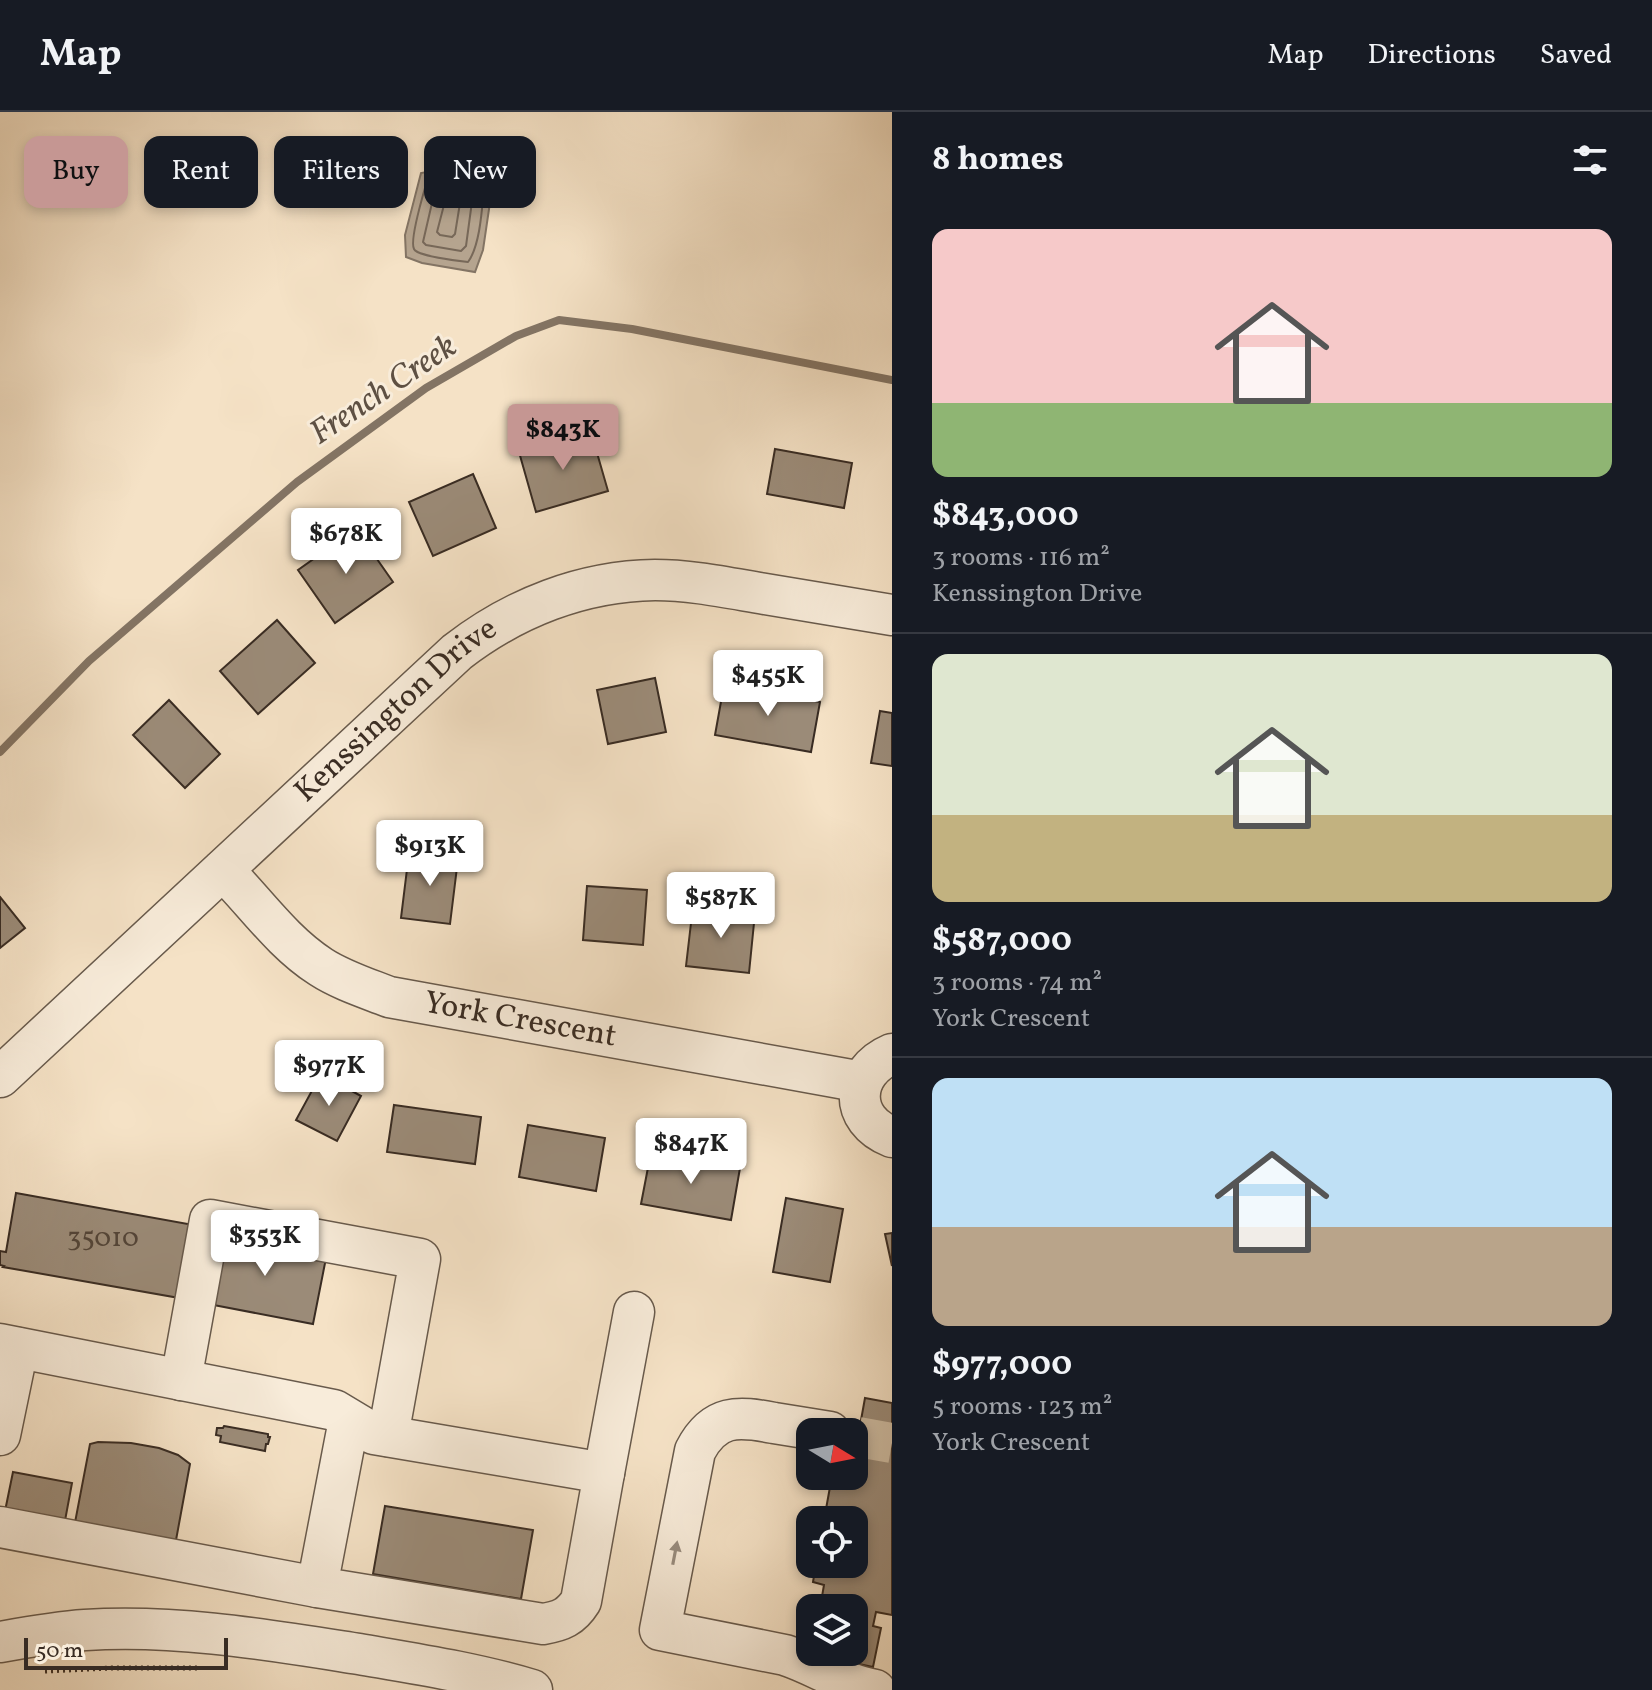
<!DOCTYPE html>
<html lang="en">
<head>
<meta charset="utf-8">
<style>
  body { margin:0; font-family:Vollkorn,serif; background:#20242c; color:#f1f3f6; height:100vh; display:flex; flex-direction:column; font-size:30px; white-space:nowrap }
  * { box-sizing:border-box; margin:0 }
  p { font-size:26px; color:#9ea1a6 }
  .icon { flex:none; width:44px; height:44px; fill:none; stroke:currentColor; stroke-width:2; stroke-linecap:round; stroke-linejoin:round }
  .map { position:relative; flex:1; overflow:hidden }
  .drawer { display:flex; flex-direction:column; background:#171b24; width:760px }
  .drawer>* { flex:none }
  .banner { position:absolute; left:24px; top:24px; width:748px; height:72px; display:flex; gap:16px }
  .needle { width:52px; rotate:100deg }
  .tools { position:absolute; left:796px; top:1306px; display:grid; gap:16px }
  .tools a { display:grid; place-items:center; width:72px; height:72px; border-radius:16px; background:#171b24; box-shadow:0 4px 12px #0003; font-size:40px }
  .scale { position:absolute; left:24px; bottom:20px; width:204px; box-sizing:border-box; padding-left:8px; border:4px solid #392c23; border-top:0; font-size:22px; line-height:28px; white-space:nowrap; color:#392c23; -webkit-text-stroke:6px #f8ecda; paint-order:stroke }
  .price { position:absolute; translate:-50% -68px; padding:0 18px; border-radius:8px; background:#fff; color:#222; font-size:26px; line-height:52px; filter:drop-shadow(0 2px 4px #0008) }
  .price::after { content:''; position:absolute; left:50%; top:48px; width:24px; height:18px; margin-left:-12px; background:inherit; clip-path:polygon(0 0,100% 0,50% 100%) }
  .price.on { background:#c59692; color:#111 }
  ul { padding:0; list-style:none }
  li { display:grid; align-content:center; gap:16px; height:424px; padding:0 40px }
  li+li { border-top:2px solid #363941 }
  li span { display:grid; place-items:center; height:248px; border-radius:16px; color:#555 }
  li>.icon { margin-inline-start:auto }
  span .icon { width:144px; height:144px; fill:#fffc; stroke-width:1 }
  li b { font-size:34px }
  h2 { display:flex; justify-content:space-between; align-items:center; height:96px; padding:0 40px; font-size:34px }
  .chip { padding:0 28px; border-radius:16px; background:#171b24; box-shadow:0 4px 12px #0003; font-size:28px; line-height:72px }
  .chip.on { background:#c59692; color:#111 }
  header { display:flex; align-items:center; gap:48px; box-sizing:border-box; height:112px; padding:0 40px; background:#171b24; border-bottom:2px solid #363941 }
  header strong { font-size:38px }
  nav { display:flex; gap:44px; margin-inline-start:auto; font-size:28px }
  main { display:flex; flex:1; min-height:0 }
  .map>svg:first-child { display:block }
  .water { fill:#b5a48f; stroke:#837464; stroke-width:2 }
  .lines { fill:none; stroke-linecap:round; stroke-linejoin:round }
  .shore { stroke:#776859; stroke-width:2 }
  .stream { stroke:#837464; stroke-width:8 }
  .building { fill:#9b8b78; stroke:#392c23; stroke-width:2 }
  .minor-tunnel { stroke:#cfbea5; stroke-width:40; stroke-dasharray:40 20; stroke-linecap:butt }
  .minor-casing { stroke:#685a4c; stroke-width:43 }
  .path { stroke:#392c23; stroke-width:5; stroke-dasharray:2 4; stroke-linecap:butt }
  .minor { stroke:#f8ecda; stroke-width:40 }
  .oneway { fill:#988c7e }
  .labels { text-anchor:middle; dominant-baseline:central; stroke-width:6; stroke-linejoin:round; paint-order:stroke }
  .number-label { font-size:28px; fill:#524438 }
  .street-label { font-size:32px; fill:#392c23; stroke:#f8ecda }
  .water-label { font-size:34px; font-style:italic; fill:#5e5043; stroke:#f8ecda }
</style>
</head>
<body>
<header>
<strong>Map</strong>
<nav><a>Map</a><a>Directions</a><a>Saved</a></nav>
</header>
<main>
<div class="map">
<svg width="892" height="1578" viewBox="0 0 892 1578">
  <rect width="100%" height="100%" fill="#f5e2c6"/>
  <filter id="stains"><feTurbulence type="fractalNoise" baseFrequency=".0025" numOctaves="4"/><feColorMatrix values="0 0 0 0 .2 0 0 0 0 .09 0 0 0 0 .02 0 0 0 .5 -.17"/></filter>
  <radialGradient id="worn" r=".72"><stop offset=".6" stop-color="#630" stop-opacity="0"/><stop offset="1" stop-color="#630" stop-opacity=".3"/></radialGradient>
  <!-- water -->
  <path class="water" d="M453,55L478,62L493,70L483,138L475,160L422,151L406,145L405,123L421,61Z"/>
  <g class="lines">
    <!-- shore -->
    <g class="shore">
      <path d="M453,63L475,69L484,76C482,97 480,134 468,150C459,149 417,144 414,137C409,128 424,80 427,69Z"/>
      <path d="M452,74L471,78L473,82L466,134L461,139L426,133L423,130L435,78L437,76Z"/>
      <path d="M451,86L458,88L460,91L455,122L452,125L440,123L437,120L445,89Z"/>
    </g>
    <!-- stream -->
    <path class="stream" d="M0,640L89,549L297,370L426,276L516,224L559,208L632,217L892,268"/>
  </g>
  <!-- building -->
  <g class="building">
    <path d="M591,320L608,379L536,400L519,340Z"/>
    <path d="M775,337L852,351L844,396L767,382Z"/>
    <path d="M473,362L496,416L433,444L409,390Z"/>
    <path d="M356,417L393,470L335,511L298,458Z"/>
    <path d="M277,508L315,551L258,602L220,559Z"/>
    <path d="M655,566L666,620L608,632L597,578Z"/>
    <path d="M724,573L820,590L811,640L715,623Z"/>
    <path d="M169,588L220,642L185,676L133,623Z"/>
    <path d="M880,599L892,601V654L871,651Z"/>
    <path d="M409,741L458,747L450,812L401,806Z"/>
    <path d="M587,774L647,778L643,833L583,828Z"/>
    <path d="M0,785L25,816L0,836Z"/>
    <path d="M693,794L755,801L749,861L686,854Z"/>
    <path d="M321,962L361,984L337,1029L296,1008Z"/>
    <path d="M394,993L481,1005L475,1052L387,1040Z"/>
    <path d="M528,1013L605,1026L596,1079L519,1065Z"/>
    <path d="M651,1040L740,1056L731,1108L641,1092Z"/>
    <path d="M16,1081L199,1114L185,1187L3,1155L4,1154L0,1153V1139L6,1140Z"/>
    <path d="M786,1086L843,1097L830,1170L773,1160Z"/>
    <path d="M892,1121V1154L885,1122Z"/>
    <path d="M215,1122L327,1141L313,1212L203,1191Z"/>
    <path d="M865,1286L892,1291V1503L876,1500L873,1514L881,1516L873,1555L835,1547L836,1540H854V1496H820L824,1473L813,1470L816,1452H854V1408H824L832,1364H854V1335L856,1336Z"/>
    <path d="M224,1314L268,1322V1325H270L268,1332H266L265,1339L220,1330L221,1324L216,1323L217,1316H223Z"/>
    <path d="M98,1330L131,1331L159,1336L178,1343L190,1352L174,1439L73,1421L90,1332Z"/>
    <path d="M13,1360L72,1371L64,1414L4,1404Z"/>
    <path d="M385,1394L533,1418L521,1487L373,1462Z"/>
  </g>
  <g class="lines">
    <!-- minor-tunnel -->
    <path class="minor-tunnel" d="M858,1325L892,1331"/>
    <defs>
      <g id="minor">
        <path id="s1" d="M223,758C255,790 282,830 321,855C341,868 366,876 389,885L862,970"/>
        <path d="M892,942C850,960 848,1008 892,1025"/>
        <path id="s2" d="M0,965L457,540C514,496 582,469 655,468C692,468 729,476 765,482C807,489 850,496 892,503"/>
        <path d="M0,1232L334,1298L374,1322L604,1361L581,1489C571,1505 561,1509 543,1512L317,1475L349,1308"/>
        <path d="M181,1268L210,1108L420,1147L388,1324"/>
        <path d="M830,1320C811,1317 793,1314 774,1311C738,1304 714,1302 695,1339L660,1518L785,1543C816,1553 842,1572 875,1578"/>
        <path d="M0,1323L18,1236"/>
        <path d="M604,1361L634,1200"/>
        <path d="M0,1415L317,1475"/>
        <path d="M0,1530C28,1525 56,1520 85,1518C176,1512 269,1528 359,1542C417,1552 476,1561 532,1578"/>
      </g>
    </defs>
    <!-- minor casing -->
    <use href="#minor" class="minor-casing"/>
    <!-- path -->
    <path class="path" d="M45,1559L112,1556H199"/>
    <!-- minor -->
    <use href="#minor" class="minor"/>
  </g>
  <!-- one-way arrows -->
  <defs><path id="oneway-solid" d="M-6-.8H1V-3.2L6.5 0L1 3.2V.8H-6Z" transform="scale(2)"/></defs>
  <use class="oneway" href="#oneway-solid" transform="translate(675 1441) rotate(-79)"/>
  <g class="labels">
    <!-- number labels -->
    <g class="number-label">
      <text x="103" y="1126">35010</text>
    </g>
    <!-- street labels -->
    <g class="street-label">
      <text stroke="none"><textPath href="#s2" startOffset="540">Kenssington Drive</textPath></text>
      <text stroke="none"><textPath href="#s1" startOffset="346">York Crescent</textPath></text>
    </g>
    <!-- water labels -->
    <g class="water-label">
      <text transform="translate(384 279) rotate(-34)">French Creek</text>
    </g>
  </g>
  <rect width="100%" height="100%" filter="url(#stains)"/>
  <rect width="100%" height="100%" fill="url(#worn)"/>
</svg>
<div class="tools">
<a><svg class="needle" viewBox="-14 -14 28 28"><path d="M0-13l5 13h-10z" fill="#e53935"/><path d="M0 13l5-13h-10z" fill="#9ea1a6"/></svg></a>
<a><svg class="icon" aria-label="locate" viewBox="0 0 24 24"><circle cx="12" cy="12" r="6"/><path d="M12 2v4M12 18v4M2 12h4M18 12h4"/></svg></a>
<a><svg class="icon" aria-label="layers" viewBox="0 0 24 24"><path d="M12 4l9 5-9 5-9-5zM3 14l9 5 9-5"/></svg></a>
</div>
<div class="scale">50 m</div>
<b class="price on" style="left:563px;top:360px">$843K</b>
<b class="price" style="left:346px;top:464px">$678K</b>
<b class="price" style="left:768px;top:606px">$455K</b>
<b class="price" style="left:430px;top:776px">$913K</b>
<b class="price" style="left:721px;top:828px">$587K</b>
<b class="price" style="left:329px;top:996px">$977K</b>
<b class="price" style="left:691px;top:1074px">$847K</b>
<b class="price" style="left:265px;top:1166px">$353K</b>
<div class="banner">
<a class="chip on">Buy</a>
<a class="chip">Rent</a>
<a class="chip">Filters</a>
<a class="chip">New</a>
</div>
</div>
<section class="drawer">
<h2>8 homes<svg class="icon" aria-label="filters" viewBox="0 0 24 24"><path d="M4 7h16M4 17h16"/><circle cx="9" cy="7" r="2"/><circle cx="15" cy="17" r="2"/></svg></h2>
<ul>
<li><span style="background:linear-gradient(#f6c9c9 70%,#8fb573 0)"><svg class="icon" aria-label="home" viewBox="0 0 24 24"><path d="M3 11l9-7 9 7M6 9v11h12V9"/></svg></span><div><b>$843,000</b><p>3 rooms · 116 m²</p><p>Kenssington Drive</p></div></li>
<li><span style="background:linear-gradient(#dfe7d0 65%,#c2b280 0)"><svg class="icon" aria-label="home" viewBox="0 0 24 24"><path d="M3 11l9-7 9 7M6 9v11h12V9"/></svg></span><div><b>$587,000</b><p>3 rooms · 74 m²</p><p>York Crescent</p></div></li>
<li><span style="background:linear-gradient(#bfe0f5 60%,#b9a48a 0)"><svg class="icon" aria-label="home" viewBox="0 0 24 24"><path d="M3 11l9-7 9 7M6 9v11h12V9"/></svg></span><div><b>$977,000</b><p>5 rooms · 123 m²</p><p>York Crescent</p></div></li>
</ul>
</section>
</main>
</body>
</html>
